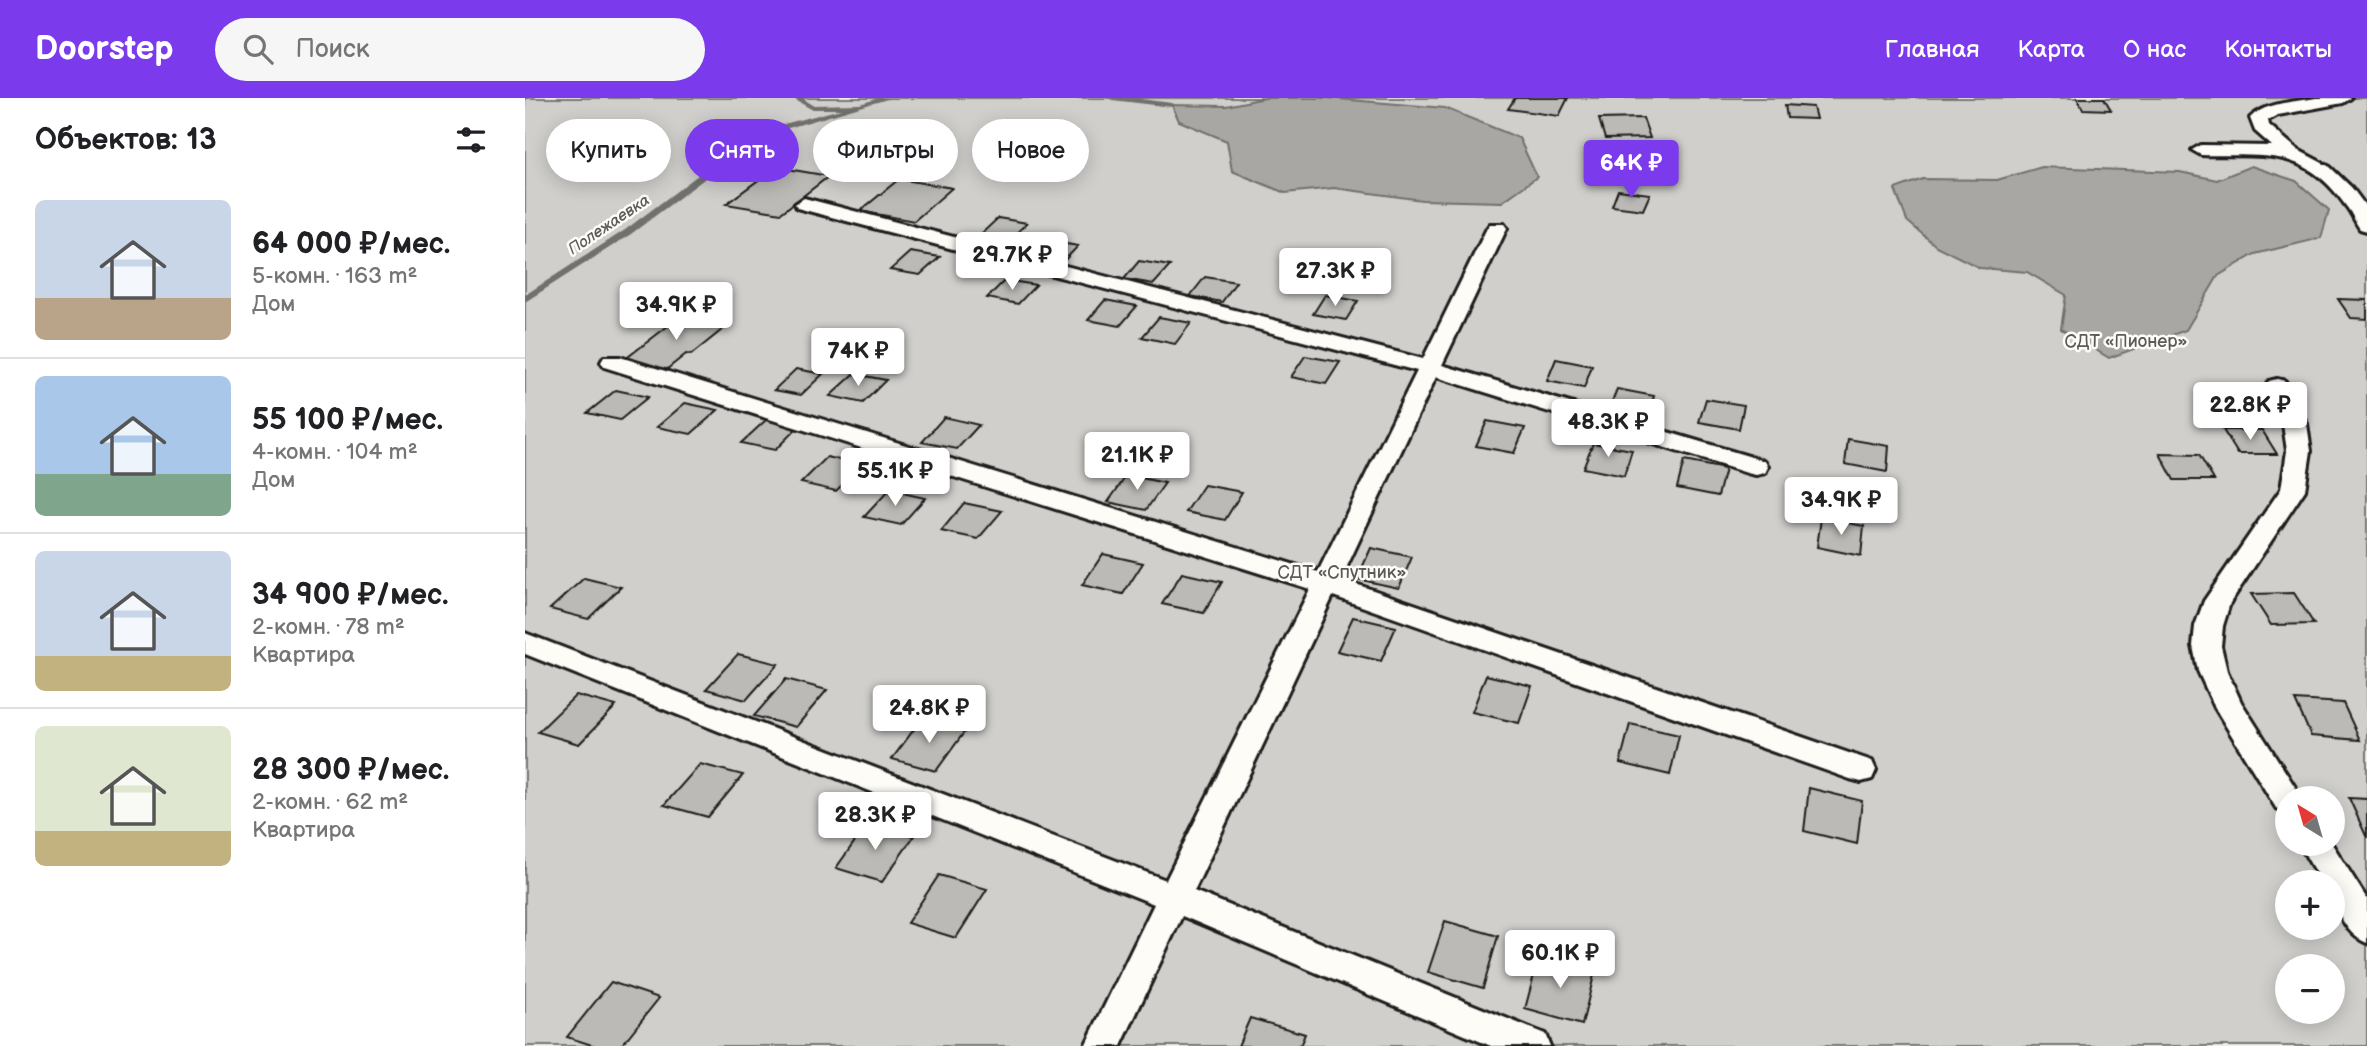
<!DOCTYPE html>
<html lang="ru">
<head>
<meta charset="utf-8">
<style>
  body { margin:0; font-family:"Balsamiq Sans",sans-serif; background:#f6f6f6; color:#202124; height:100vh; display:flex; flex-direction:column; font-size:26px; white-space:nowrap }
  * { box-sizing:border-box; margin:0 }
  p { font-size:23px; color:#757577 }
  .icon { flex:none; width:38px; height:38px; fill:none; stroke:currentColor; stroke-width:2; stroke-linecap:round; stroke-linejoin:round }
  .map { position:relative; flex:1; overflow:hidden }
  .side { display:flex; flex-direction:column; background:#fff; width:525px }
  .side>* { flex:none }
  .top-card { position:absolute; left:21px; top:21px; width:665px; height:63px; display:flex; gap:14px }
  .needle { width:46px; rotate:323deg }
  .controls { position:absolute; left:1750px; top:688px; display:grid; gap:14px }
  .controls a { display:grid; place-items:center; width:70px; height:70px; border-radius:50%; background:#fff; box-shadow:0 4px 18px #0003; font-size:35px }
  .price { position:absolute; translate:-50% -60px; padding:0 16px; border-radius:7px; background:#fff; color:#222; font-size:23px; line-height:46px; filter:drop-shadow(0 2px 4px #0008) }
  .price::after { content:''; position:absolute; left:50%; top:42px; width:21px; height:16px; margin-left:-10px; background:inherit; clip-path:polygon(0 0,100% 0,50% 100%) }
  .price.on { background:#7c3aed; color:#fff }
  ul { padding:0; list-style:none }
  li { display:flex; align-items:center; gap:21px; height:175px; padding:0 35px }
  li+li { border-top:2px solid #e0e0e0 }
  li span { display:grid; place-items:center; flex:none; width:196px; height:140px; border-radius:10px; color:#555 }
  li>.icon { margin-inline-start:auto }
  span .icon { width:84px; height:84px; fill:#fffc; stroke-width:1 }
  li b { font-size:30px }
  h2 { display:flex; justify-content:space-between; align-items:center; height:84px; padding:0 35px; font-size:30px }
  .chip { padding:0 24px; border-radius:32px; background:#fff; box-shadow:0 4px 18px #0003; font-size:24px; line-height:63px }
  .chip.on { background:#7c3aed; color:#fff }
  header { display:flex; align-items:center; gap:42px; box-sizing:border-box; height:98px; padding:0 35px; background:#7c3aed; color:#fff }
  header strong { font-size:33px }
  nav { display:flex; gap:38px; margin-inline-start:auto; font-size:24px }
  .search { width:490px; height:63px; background:#f6f6f6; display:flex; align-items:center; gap:18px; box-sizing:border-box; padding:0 24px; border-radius:38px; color:#757577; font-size:26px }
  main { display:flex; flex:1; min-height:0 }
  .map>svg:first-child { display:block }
  .green { fill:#d0cfcc; stroke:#767674; stroke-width:2; fill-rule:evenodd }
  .water { fill:#a8a7a3; stroke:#706f6d; stroke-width:2 }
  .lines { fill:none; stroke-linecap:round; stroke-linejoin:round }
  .stream { fill:#706f6d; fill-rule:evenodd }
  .building { fill:#bbbab6; stroke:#1c1c1c; stroke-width:2 }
  .service-casing { stroke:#1c1c1c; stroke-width:6 }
  .service { fill:#fdfcf7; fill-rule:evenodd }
  .labels { text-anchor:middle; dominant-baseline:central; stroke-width:5; stroke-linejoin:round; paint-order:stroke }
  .far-water-label { font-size:16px; font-style:italic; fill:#5b5b59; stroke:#fdfcf7 }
  .park-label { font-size:18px; fill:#5b5b5a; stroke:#fdfcf7 }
</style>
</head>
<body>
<header>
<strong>Doorstep</strong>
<div class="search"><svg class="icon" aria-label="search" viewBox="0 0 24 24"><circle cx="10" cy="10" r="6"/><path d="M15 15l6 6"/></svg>Поиск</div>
<nav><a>Главная</a><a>Карта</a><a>О нас</a><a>Контакты</a></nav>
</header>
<main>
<section class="side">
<h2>Объектов: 13<svg class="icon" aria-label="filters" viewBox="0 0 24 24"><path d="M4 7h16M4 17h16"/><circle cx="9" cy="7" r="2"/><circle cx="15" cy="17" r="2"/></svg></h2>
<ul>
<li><span style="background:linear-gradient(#c9d6e8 70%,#b9a48a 0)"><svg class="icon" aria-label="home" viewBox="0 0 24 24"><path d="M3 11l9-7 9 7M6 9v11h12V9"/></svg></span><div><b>64 000 ₽/мес.</b><p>5-комн. · 163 m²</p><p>Дом</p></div></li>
<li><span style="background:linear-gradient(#a9c7e8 70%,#7fa58c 0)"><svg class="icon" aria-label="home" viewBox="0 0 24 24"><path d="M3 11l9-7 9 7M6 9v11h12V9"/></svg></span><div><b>55 100 ₽/мес.</b><p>4-комн. · 104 m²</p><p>Дом</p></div></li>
<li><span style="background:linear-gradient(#c9d6e8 75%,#c2b280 0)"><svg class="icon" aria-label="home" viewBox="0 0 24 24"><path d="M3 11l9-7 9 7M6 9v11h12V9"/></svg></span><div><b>34 900 ₽/мес.</b><p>2-комн. · 78 m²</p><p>Квартира</p></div></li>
<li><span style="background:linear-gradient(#dfe7d0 75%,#c2b280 0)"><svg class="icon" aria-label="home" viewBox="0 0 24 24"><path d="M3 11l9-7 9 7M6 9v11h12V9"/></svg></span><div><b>28 300 ₽/мес.</b><p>2-комн. · 62 m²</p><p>Квартира</p></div></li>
</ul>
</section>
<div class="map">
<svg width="1842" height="948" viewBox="0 0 1842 948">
  <rect width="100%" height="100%" fill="#f0eeea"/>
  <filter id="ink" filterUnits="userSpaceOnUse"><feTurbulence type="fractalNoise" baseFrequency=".0143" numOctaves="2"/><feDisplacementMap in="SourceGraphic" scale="14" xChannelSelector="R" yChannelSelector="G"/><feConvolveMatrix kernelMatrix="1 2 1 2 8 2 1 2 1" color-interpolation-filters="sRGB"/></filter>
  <g filter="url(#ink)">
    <!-- green -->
    <path class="green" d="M0,0H1842V948H0ZM1762,700H1808V746H1762ZM1762,784H1808V830H1762ZM1762,868H1808V914H1762Z"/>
    <!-- water -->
    <g class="water">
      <path d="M740,0H801L920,10L994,40L1012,79L977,104L897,102L809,90L760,95L707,73L702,43L654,23L647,7L701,8Z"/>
      <path d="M1726,68L1771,83L1804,112L1796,140L1730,156L1693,178L1661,232L1584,260L1536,231L1541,197L1502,174L1455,170L1411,148L1382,123L1370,91L1398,81L1472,82L1517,69L1655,74L1692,82Z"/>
    </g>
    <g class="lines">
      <!-- stream -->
      <g class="stream">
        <path d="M267,0H277L288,7L335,6L354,0H366L246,35L203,63L106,136L0,204V197L100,132L197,59L240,31L316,11H286Z"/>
        <path d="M583,0H607L647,5L651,7L647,9L587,2Z"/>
      </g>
    </g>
    <!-- building -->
    <g class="building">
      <path d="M990,0H1043L1034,18L983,11Z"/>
      <path d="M1552,0H1579L1586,12L1558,11Z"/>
      <path d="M1260,7L1288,9L1291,21L1262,20Z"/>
      <path d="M1118,20L1125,40L1080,41L1074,21Z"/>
      <path d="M1101,51H1131L1132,61L1102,60Z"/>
      <path d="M251,69L304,78L256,115L201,106Z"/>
      <path d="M374,81L427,90L389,123L335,113Z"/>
      <path d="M1093,92L1125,96L1118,112L1087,108Z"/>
      <path d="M473,120L502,125L485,141L456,136Z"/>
      <path d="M523,143L553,148L536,166L506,161Z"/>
      <path d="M385,154L415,159L395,177L365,172Z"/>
      <path d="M614,163L645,168L629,186L599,181Z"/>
      <path d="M680,179L711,184L697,204L665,198Z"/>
      <path d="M480,182L511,187L493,206L462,200Z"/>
      <path d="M800,197L833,203L821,222L788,216Z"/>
      <path d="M1813,201L1842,202V221L1826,220Z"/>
      <path d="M580,202L612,208L595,228L563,222Z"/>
      <path d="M157,217L203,227L166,257L161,256L141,272L99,262Z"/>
      <path d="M634,219L666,225L650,246L617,239Z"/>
      <path d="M780,258L815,264L801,286L766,279Z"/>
      <path d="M1031,261L1067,268L1059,290L1022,283Z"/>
      <path d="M271,271L298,276L276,297L249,292Z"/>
      <path d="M329,276L361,282L338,305L305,298Z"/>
      <path d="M1092,291L1129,298L1122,321L1083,314Z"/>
      <path d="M91,292L123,299L95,322L62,315Z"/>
      <path d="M1181,301L1219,307L1214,331L1174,324Z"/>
      <path d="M160,305L193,312L166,336L132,329Z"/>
      <path d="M419,319L454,327L432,351L397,344Z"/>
      <path d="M242,321L275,327L250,352L216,345Z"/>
      <path d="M962,323L1000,330L989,355L951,348Z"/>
      <path d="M1698,332H1737L1752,356H1713Z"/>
      <path d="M1323,341L1364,348L1362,374L1320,366Z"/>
      <path d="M1068,345L1107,352L1099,378L1058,370Z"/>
      <path d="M1635,356L1674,357L1689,382H1649Z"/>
      <path d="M302,359L337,367L311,393L276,385Z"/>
      <path d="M1159,363L1200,371L1193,398L1152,390Z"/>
      <path d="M602,377L640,385L621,412L583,404Z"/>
      <path d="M679,387L717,394L700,422L661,414Z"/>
      <path d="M364,392L400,400L376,427L339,419Z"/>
      <path d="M439,405L477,413L453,441L416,433Z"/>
      <path d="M1296,420L1339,428L1336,458L1292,449Z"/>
      <path d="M846,450L887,459L874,490L832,481Z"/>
      <path d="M578,456L618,465L598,496L557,487Z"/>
      <path d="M657,475L697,484L679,515L637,506Z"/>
      <path d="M59,480L96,489L63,521L25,511Z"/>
      <path d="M1769,495L1789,526L1746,527L1726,496Z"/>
      <path d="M828,519L871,529L856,563L812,553Z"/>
      <path d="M213,556L253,566L221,602L181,591Z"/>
      <path d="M961,577L1007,588L994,625L947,614Z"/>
      <path d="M261,581L302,592L271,629L229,618Z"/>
      <path d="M51,597L91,608L54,646L13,634Z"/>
      <path d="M1770,602L1818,605L1835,642L1786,638Z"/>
      <path d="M396,622L440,633L411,673L367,661Z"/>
      <path d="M1105,626L1154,637L1145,677L1095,665Z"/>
      <path d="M175,666L218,677L183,719L139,707Z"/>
      <path d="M1284,690L1337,703L1332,746L1279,733Z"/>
      <path d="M1824,700L1842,701V740Z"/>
      <path d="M343,725L389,738L357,784L311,770Z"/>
      <path d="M414,777L462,791L431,840L382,825Z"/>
      <path d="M920,823L973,838L958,890L903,874Z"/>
      <path d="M1014,858L1070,873L1057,927L1000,911Z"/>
      <path d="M86,884L134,900L96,948H70L42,939Z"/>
      <path d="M725,920L780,936L775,948H713Z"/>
    </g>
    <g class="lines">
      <defs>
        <g id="service">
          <path d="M1791,0H1826L1818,5L1753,17L1743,22L1744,27L1773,52L1805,69L1827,90L1842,110V133L1835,131C1830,124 1827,115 1821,108C1779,48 1740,59 1676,57L1667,52L1676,47L1747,48L1730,33L1725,20C1740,4 1771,4 1791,0Z"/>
          <path d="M279,100L898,261L962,130L965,126H979L982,130L917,267L1240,363L1243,369L1240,375L1231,377L1222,375L911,279L816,481L1347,663L1351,672L1347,681L1336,684L1325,681L808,498L669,793L1020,936L1025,948H966L657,818L596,948H560L629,806L0,556V535L641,782L785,491L79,269L76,264L79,259H95L793,474L892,273L272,110L270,106Z"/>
          <path d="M1752,281L1760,283L1763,288L1782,326L1786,353L1780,392L1705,505L1698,528L1696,548L1702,573L1716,604L1777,700H1762V714L1751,710L1690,610L1673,573L1668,548L1670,528L1679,503L1756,391L1762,353L1758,326L1741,288L1744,283Z"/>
          <path d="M1774,746H1807L1842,801V845C1819,836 1808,807 1808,784H1796Z"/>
        </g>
      </defs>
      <!-- service casing -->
      <use href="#service" class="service-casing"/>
      <!-- service -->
      <use href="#service" class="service"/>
    </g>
  </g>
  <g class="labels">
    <!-- far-water labels -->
    <g class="far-water-label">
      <text transform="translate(84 127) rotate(-34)">Полежаевка</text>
    </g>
    <!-- park labels -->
    <g class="park-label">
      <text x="1601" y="243">СДТ «Пионер»</text>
      <text x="817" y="474">СДТ «Спутник»</text>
    </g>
  </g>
</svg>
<div class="controls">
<a><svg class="needle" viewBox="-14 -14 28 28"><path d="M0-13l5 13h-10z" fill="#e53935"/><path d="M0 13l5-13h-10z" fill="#757577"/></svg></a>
<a>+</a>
<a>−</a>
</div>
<b class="price on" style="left:1106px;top:102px">64K ₽</b>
<b class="price" style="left:487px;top:194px">29.7K ₽</b>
<b class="price" style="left:810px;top:210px">27.3K ₽</b>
<b class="price" style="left:151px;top:244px">34.9K ₽</b>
<b class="price" style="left:333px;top:290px">74K ₽</b>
<b class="price" style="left:1725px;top:344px">22.8K ₽</b>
<b class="price" style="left:1083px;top:361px">48.3K ₽</b>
<b class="price" style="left:612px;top:394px">21.1K ₽</b>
<b class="price" style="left:370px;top:410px">55.1K ₽</b>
<b class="price" style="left:1316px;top:439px">34.9K ₽</b>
<b class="price" style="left:404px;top:647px">24.8K ₽</b>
<b class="price" style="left:350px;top:754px">28.3K ₽</b>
<b class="price" style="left:1035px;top:892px">60.1K ₽</b>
<div class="top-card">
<a class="chip">Купить</a>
<a class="chip on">Снять</a>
<a class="chip">Фильтры</a>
<a class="chip">Новое</a>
</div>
</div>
</main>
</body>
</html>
